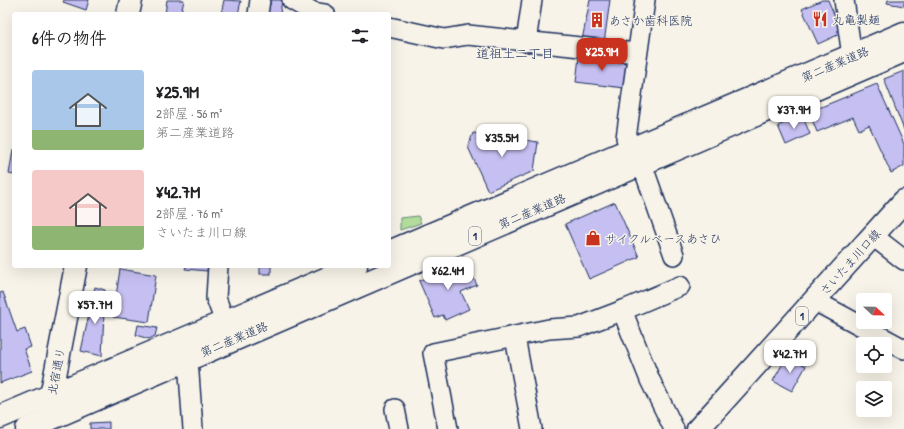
<!DOCTYPE html>
<html lang="ja">
<head>
<meta charset="utf-8">
<style>
  body { margin:0; font-family:"Patrick Hand","Klee One",sans-serif; background:#f2f2f2; color:#202124; height:100vh; display:flex; flex-direction:column; font-size:15px; white-space:nowrap }
  * { box-sizing:border-box; margin:0 }
  p { font-size:13px; color:#757577 }
  .icon { flex:none; width:22px; height:22px; fill:none; stroke:currentColor; stroke-width:2; stroke-linecap:round; stroke-linejoin:round }
  .map { position:relative; flex:1; overflow:hidden }
  .sheet { position:absolute; left:12px; top:12px; width:379px; height:256px; display:flex; flex-direction:column; background:#fff; border-radius:4px; box-shadow:0 4px 16px #0002 }
  .sheet>* { flex:none }
  .needle { width:26px; rotate:112deg }
  .fabs { position:absolute; left:856px; top:293px; display:grid; gap:8px }
  .fabs a { display:grid; place-items:center; width:36px; height:36px; border-radius:4px; background:#fff; box-shadow:0 4px 16px #0002; font-size:20px }
  .price { position:absolute; translate:-50% -34px; padding:0 9px; border-radius:8px; background:#fff; color:#222; font-size:13px; line-height:26px; filter:drop-shadow(0 1px 2px #0008) }
  .price::after { content:''; position:absolute; left:50%; top:24px; width:12px; height:9px; margin-left:-6px; background:inherit; clip-path:polygon(0 0,100% 0,50% 100%) }
  .price.active { background:#c8321e; color:#fff }
  ul { padding:0; list-style:none }
  li { display:flex; align-items:center; gap:12px; height:100px; padding:0 20px }
  li span { display:grid; place-items:center; flex:none; width:112px; height:80px; border-radius:4px; color:#555 }
  li>.icon { margin-inline-start:auto }
  span .icon { width:48px; height:48px; fill:#fffc; stroke-width:1 }
  li b { font-size:17px }
  h2 { display:flex; justify-content:space-between; align-items:center; height:48px; padding:0 20px; font-size:17px }
  .map>svg:first-child { display:block }
  .green { fill:#b1dc9a; stroke:#66867c }
  .building { fill:#c6bff1; stroke:#1b2f5e }
  .lines { fill:none; stroke-linecap:round; stroke-linejoin:round }
  .minor-casing { stroke:#1b2f5e; stroke-width:22 }
  .tertiary-casing { stroke:#1b2f5e; stroke-width:25 }
  .primary-casing { stroke:#1b2f5e; stroke-width:25 }
  .minor { stroke:#f7f3e8; stroke-width:19 }
  .tertiary { stroke:#f7f3e8; stroke-width:22 }
  .primary { stroke:#f7f3e8; stroke-width:22 }
  .labels { text-anchor:middle; dominant-baseline:central; stroke-width:3; stroke-linejoin:round; paint-order:stroke }
  .shield { fill:#f7f3e8; stroke:#5d6a87; stroke-width:1 }
  .shield-label { font-size:11px; font-weight:bold; fill:#1b2f5e }
  .poi-label { font-size:12px; fill:#1b2f5e; stroke:#f7f3e8; text-anchor:start }
  .street-label { font-size:12px; fill:#1b2f5e; stroke:#f7f3e8 }
  .neighbourhood-label { font-size:13px; fill:#1b2f5e; stroke:#f7f3e8 }
</style>
</head>
<body>
<div class="map">
<svg width="904" height="429" viewBox="0 0 904 429">
  <rect width="100%" height="100%" fill="#f7f3e8"/>
  <filter id="ink" filterUnits="userSpaceOnUse"><feTurbulence type="fractalNoise" baseFrequency=".025" numOctaves="2"/><feDisplacementMap in="SourceGraphic" scale="8" xChannelSelector="R" yChannelSelector="G"/><feConvolveMatrix kernelMatrix="1 2 1 2 8 2 1 2 1" color-interpolation-filters="sRGB"/></filter>
  <g filter="url(#ink)">
    <!-- green -->
    <path class="green" d="M418,216L421,223L400,230V218Z"/>
    <!-- building -->
    <g class="building">
      <path d="M64,0H89L86,10L63,2Z"/>
      <path d="M167,0H184L181,14H165Z"/>
      <path d="M224,0L241,1L238,14H221Z"/>
      <path d="M271,0H282L280,14H264L266,8H269Z"/>
      <path d="M590,0H610L604,43L582,40Z"/>
      <path d="M822,0H828L842,33L818,44L802,9Z"/>
      <path d="M888,0H904V6L887,3Z"/>
      <path d="M579,57L627,63L624,88L576,82Z"/>
      <path d="M904,71V130L884,79Z"/>
      <path d="M877,84L904,144V166L891,173L869,125L859,130L853,117L817,132L809,112Z"/>
      <path d="M802,115L810,134L786,145L778,126Z"/>
      <path d="M473,133L538,142L534,171L488,191L468,147Z"/>
      <path d="M13,150H14V175L9,174Z"/>
      <path d="M615,202L639,257L589,279L565,224Z"/>
      <path d="M457,264L461,273L469,269L477,285L461,292L469,309L445,320L443,315L435,318L419,281Z"/>
      <path d="M186,266H208L207,271L185,269Z"/>
      <rect x="260" y="266" width="11" height="8"/>
      <path d="M120,269L156,275L149,322L113,317Z"/>
      <path d="M95,287L105,290L102,356L81,351Z"/>
      <path d="M3,292L17,332L25,329L31,347L24,349L32,371L0,383V293Z"/>
      <path d="M138,325L157,328L155,336L149,339L136,335Z"/>
      <path d="M787,356L806,366L792,391L773,381Z"/>
      <path d="M109,422V429H90V423Z"/>
    </g>
    <g class="lines">
      <defs>
        <g id="minor">
          <path d="M292,0L313,12L325,14"/>
          <path d="M844,0L852,56"/>
          <path d="M258,14L260,0"/>
          <path d="M389,27L444,39L468,35L637,53"/>
          <path d="M526,42L532,0"/>
          <path d="M631,149L626,138L645,0"/>
          <path d="M642,164L674,255"/>
          <path d="M873,236L904,260"/>
          <path d="M218,266L216,298L225,322"/>
          <path d="M815,301L904,349"/>
          <path d="M622,310L650,380L674,429"/>
          <path d="M515,337L532,429"/>
          <path d="M188,360L193,429"/>
          <path d="M395,409L399,429"/>
          <path d="M448,429L433,353L549,329L579,327L626,309L680,286"/>
        </g>
        <g id="tertiary">
          <path d="M128,14L131,0"/>
          <path d="M48,412L76,266"/>
        </g>
        <g id="primary">
          <path d="M389,252L904,33"/>
          <path d="M0,417L356,266"/>
          <path d="M27,429L904,51"/>
          <path d="M698,429L904,201"/>
        </g>
      </defs>
      <!-- minor casing -->
      <use href="#minor" class="minor-casing"/>
      <!-- tertiary casing -->
      <use href="#tertiary" class="tertiary-casing"/>
      <!-- primary casing -->
      <use href="#primary" class="primary-casing"/>
      <!-- minor -->
      <use href="#minor" class="minor"/>
      <!-- tertiary -->
      <use href="#tertiary" class="tertiary"/>
      <!-- primary -->
      <use href="#primary" class="primary"/>
    </g>
  </g>
  <!-- icons -->
  <defs>
    <symbol id="restaurant-bare" viewBox="-9 -9 18 18"><path d="M-5-6h1v4h1v-4h1v4h1v-4h1v5L-1.5 .5V6h-2V.5L-5-1ZM5-6V6H3V1.5H1.5Q1.5-4 5-6Z" fill="#c8321e" stroke="#f7f3e8" stroke-width="2.5" paint-order="stroke"/></symbol>
    <symbol id="building-bare" viewBox="-9 -9 18 18"><path d="M-4-6H4V6H1V3H-1V6H-4ZM-2.5-4.3h1.7v1.8h-1.7ZM.8-4.3h1.7v1.8H.8ZM-2.5-1h1.7V.8h-1.7ZM.8-1h1.7V.8H.8Z" fill="#c8321e" stroke="#f7f3e8" stroke-width="2.5" paint-order="stroke"/></symbol>
    <symbol id="shop-bare" viewBox="-9 -9 18 18"><path d="M-5-2.5h2.3a2.7 3.5 0 0 1 5.4 0H5L5.5 6h-11ZM-1.5-2.5h3a1.5 2.3 0 0 0-3 0Z" fill="#c8321e" stroke="#f7f3e8" stroke-width="2.5" paint-order="stroke"/></symbol>
  </defs>
  <g fill-rule="evenodd">
    <use href="#restaurant-bare" x="809" y="8" width="22" height="22"/>
    <use href="#building-bare" x="586" y="9" width="22" height="22"/>
    <use href="#shop-bare" x="582" y="227" width="22" height="22"/>
  </g>
  <g class="labels">
    <!-- shield labels -->
    <g class="shield">
      <rect x="469" y="227" width="12" height="18" rx="3"/>
      <rect x="796" y="307" width="12" height="18" rx="3"/>
    </g>
    <g class="shield-label">
      <text x="475" y="236">1</text>
      <text x="802" y="316">1</text>
    </g>
    <!-- poi labels -->
    <g class="poi-label">
      <text x="832" y="19">丸亀製麺</text>
      <text x="609" y="20">あさか歯科医院</text>
      <text x="605" y="238">サイクルベースあさひ</text>
    </g>
    <!-- street labels -->
    <g class="street-label">
      <text transform="translate(835 64) rotate(-23)">第二産業道路</text>
      <text transform="translate(532 211) rotate(-23)">第二産業道路</text>
      <text transform="translate(850 262) rotate(-48)">さいたま川口線</text>
      <text transform="translate(234 339) rotate(-23)">第二産業道路</text>
      <text transform="translate(56 371) rotate(-79)">北宿通り</text>
    </g>
    <!-- neighbourhood labels -->
    <g class="neighbourhood-label">
      <text x="515" y="53">道祖土二丁目</text>
    </g>
  </g>
</svg>
<div class="fabs">
<a><svg class="needle" viewBox="-14 -14 28 28"><path d="M0-13l5 13h-10z" fill="#e53935"/><path d="M0 13l5-13h-10z" fill="#757577"/></svg></a>
<a><svg class="icon" aria-label="locate" viewBox="0 0 24 24"><circle cx="12" cy="12" r="6"/><path d="M12 2v4M12 18v4M2 12h4M18 12h4"/></svg></a>
<a><svg class="icon" aria-label="layers" viewBox="0 0 24 24"><path d="M12 4l9 5-9 5-9-5zM3 14l9 5 9-5"/></svg></a>
</div>
<b class="price active" style="left:602px;top:72px">¥25.9M</b>
<b class="price" style="left:794px;top:130px">¥37.9M</b>
<b class="price" style="left:502px;top:158px">¥35.5M</b>
<b class="price" style="left:448px;top:291px">¥62.4M</b>
<b class="price" style="left:95px;top:325px">¥57.7M</b>
<b class="price" style="left:790px;top:374px">¥42.7M</b>
<section class="sheet">
<h2>6件の物件<svg class="icon" aria-label="filters" viewBox="0 0 24 24"><path d="M4 7h16M4 17h16"/><circle cx="9" cy="7" r="2"/><circle cx="15" cy="17" r="2"/></svg></h2>
<ul>
<li><span style="background:linear-gradient(#a9c7e8 75%,#8fb573 0)"><svg class="icon" aria-label="home" viewBox="0 0 24 24"><path d="M3 11l9-7 9 7M6 9v11h12V9"/></svg></span><div><b>¥25.9M</b><p>2部屋 · 56 m²</p><p>第二産業道路</p></div></li>
<li><span style="background:linear-gradient(#f6c9c9 70%,#8fb573 0)"><svg class="icon" aria-label="home" viewBox="0 0 24 24"><path d="M3 11l9-7 9 7M6 9v11h12V9"/></svg></span><div><b>¥42.7M</b><p>2部屋 · 76 m²</p><p>さいたま川口線</p></div></li>
</ul>
</section>
</div>
</body>
</html>
